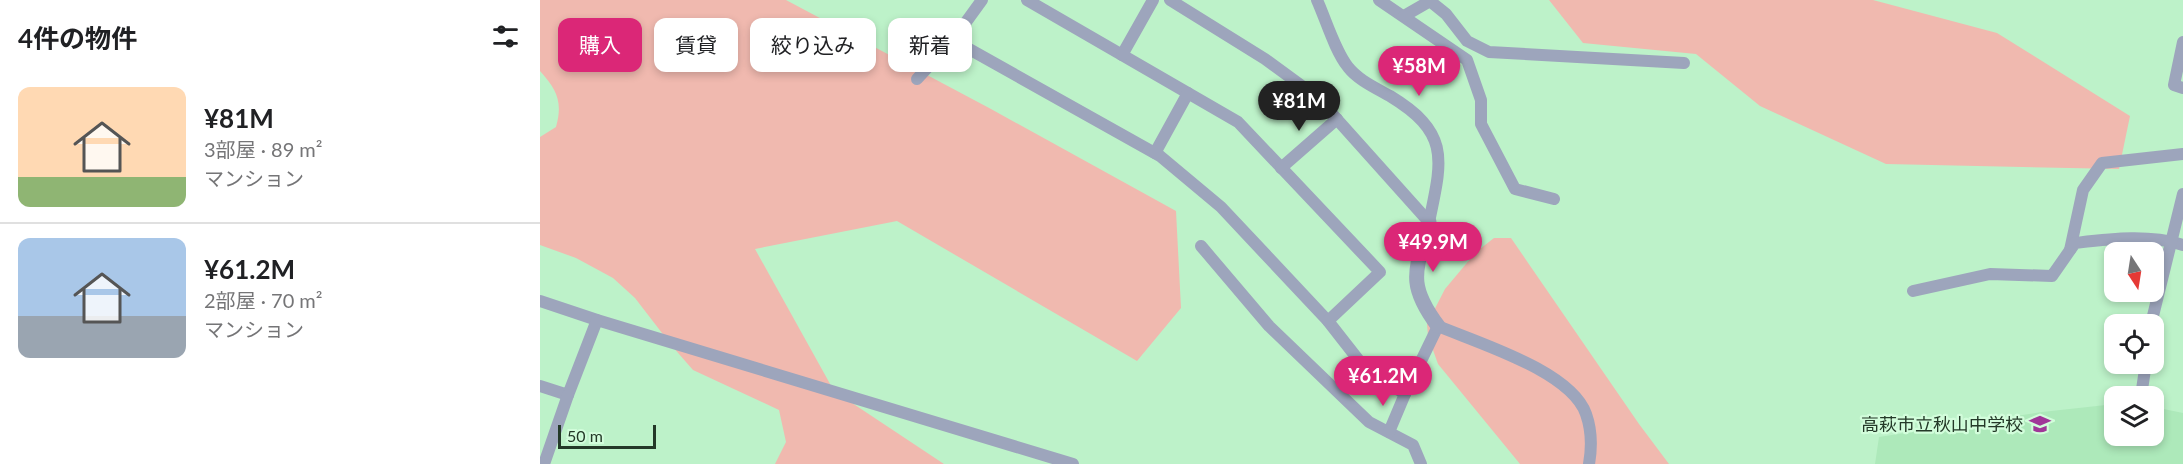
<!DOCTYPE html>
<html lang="ja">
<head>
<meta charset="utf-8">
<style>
  body { margin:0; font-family:Lato,"Noto Sans JP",sans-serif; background:#f2f2f2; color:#202124; height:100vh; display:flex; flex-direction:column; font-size:22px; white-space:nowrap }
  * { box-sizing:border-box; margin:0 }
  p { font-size:20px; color:#757577 }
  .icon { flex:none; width:33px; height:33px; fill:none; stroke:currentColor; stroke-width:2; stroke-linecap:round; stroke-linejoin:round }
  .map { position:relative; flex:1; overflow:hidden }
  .details { display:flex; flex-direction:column; background:#fff; width:540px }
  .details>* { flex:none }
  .banner { position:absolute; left:18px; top:18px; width:570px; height:54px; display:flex; gap:12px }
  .needle { width:39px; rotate:168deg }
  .fabs { position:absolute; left:1564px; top:242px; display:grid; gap:12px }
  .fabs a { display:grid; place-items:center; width:60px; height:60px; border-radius:12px; background:#fff; box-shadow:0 3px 9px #0003; font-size:30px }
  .scale { position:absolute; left:18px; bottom:15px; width:98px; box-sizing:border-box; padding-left:6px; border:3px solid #243928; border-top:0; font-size:16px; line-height:21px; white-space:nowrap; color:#243928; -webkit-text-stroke:4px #d2fddb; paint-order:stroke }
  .price { position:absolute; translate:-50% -51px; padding:0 14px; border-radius:21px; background:#db2777; color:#fff; font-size:20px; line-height:39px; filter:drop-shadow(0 2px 3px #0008) }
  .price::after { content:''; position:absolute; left:50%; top:36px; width:18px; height:14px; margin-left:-9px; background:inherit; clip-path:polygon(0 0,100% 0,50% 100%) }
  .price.active { background:#222; color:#fff }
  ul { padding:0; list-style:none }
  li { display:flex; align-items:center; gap:18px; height:150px; padding:0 18px }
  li+li { border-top:2px solid #e0e0e0 }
  li span { display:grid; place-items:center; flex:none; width:168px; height:120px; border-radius:12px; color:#555 }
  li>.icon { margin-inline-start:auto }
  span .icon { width:72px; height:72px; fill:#fffc; stroke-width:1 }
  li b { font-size:26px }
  h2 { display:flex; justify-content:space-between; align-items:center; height:72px; padding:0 18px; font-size:26px }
  .chip { padding:0 21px; border-radius:12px; background:#fff; box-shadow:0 3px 9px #0003; font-size:21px; line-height:54px }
  .chip.active { background:#db2777; color:#fff }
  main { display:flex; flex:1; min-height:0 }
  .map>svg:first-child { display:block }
  .built { fill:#ade9ba }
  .green { fill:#f0b9af }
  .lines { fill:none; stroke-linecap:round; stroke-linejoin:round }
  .minor { stroke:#9da5bc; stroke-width:12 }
  .tertiary { stroke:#9da5bc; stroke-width:15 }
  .labels { text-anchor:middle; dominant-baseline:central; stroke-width:4.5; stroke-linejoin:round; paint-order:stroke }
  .poi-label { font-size:18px; fill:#243928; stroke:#d2fddb; text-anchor:end }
</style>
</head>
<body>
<main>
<section class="details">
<h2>4件の物件<svg class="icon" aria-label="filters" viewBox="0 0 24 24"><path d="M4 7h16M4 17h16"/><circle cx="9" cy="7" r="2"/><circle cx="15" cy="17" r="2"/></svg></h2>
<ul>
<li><span style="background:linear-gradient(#ffd9b3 75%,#8fb573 0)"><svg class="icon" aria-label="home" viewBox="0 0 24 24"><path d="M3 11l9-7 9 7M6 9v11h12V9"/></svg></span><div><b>¥81M</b><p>3部屋 · 89 m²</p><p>マンション</p></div></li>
<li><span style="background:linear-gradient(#a9c7e8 65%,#9aa5b1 0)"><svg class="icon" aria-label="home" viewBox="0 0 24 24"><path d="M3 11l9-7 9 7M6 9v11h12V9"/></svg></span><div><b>¥61.2M</b><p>2部屋 · 70 m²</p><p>マンション</p></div></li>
</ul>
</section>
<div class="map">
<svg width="1643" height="464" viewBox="0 0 1643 464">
  <rect width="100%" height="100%" fill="#bdf2c9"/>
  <!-- built -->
  <path class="built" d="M1575,404V435H1614V407L1643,413V464H1335L1339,437L1502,412Z"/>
  <!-- green -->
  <g class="green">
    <path d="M0,0H246L451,109L636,211L641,308L597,361L357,221L215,249L294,391L404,464H235L246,442L239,410L153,370L132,346L95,298L73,278L36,258L0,245V137L16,127C23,102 17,90 0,71Z"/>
    <path d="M1009,0H1333L1457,33L1590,116L1579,169L1346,164L1220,106L1156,54L1043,43Z"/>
    <path d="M954,238H971L1099,424L1129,464H980L898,364L888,336L887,324L905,289L936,252Z"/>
  </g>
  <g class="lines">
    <!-- minor -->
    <g class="minor">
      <path d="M442,0L413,40L620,156L681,207L788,321L824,367L865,394L898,326C938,343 1031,371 1046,414C1052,431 1052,447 1049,464"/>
      <path d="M487,0L698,122L840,272L788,321"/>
      <path d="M630,0L725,59L777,97L889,222"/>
      <path d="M777,0C786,20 795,51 808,67C818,80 836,88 850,96C911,133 902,160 889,222"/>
      <path d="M839,0L927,60L941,100V124L975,189L1014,199"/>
      <path d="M864,16L890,1L906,14L927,41L949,52L1144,63"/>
      <path d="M1643,42L1634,85L1643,88"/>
      <path d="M582,55L613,0"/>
      <path d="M377,79L413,40"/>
      <path d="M615,153L648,93"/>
      <path d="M741,168L797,119"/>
      <path d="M661,246L729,326L829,422L873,445L881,464"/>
      <path d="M1530,250L1543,190L1562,163L1643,154"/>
      <path d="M1373,291L1450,274L1512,276L1535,243C1570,239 1609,234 1643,245"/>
      <path d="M0,301L57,320L533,464"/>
      <path d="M1611,324L1643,194"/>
      <path d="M0,386L28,395L57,320"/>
      <path d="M1601,396L1606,363"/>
      <path d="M849,432L865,394"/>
      <path d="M4,464L28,395"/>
    </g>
    <!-- tertiary -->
    <path class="tertiary" d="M889,222C876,271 866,283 898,326"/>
  </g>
  <!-- icons -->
  <defs>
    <symbol id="school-bare" viewBox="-9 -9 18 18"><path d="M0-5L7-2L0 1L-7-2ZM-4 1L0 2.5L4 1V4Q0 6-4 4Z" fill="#a03698" stroke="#d2fddb" stroke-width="2.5" paint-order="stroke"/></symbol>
  </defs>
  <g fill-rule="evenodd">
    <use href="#school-bare" x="1485" y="409" width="30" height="30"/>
  </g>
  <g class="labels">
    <!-- poi labels -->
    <g class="poi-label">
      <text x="1483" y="424">高萩市立秋山中学校</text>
    </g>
  </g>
</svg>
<div class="fabs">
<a><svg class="needle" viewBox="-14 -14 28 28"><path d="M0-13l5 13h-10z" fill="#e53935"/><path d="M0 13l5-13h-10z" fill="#757577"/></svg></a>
<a><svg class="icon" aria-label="locate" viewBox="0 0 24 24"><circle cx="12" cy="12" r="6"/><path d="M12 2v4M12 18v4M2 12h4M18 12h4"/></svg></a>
<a><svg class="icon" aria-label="layers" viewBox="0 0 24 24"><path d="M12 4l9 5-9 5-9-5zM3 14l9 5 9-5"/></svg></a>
</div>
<div class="scale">50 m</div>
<b class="price" style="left:879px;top:97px">¥58M</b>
<b class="price active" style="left:759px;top:132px">¥81M</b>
<b class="price" style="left:893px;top:273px">¥49.9M</b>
<b class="price" style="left:843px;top:407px">¥61.2M</b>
<div class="banner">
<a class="chip active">購入</a>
<a class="chip">賃貸</a>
<a class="chip">絞り込み</a>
<a class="chip">新着</a>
</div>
</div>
</main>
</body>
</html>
